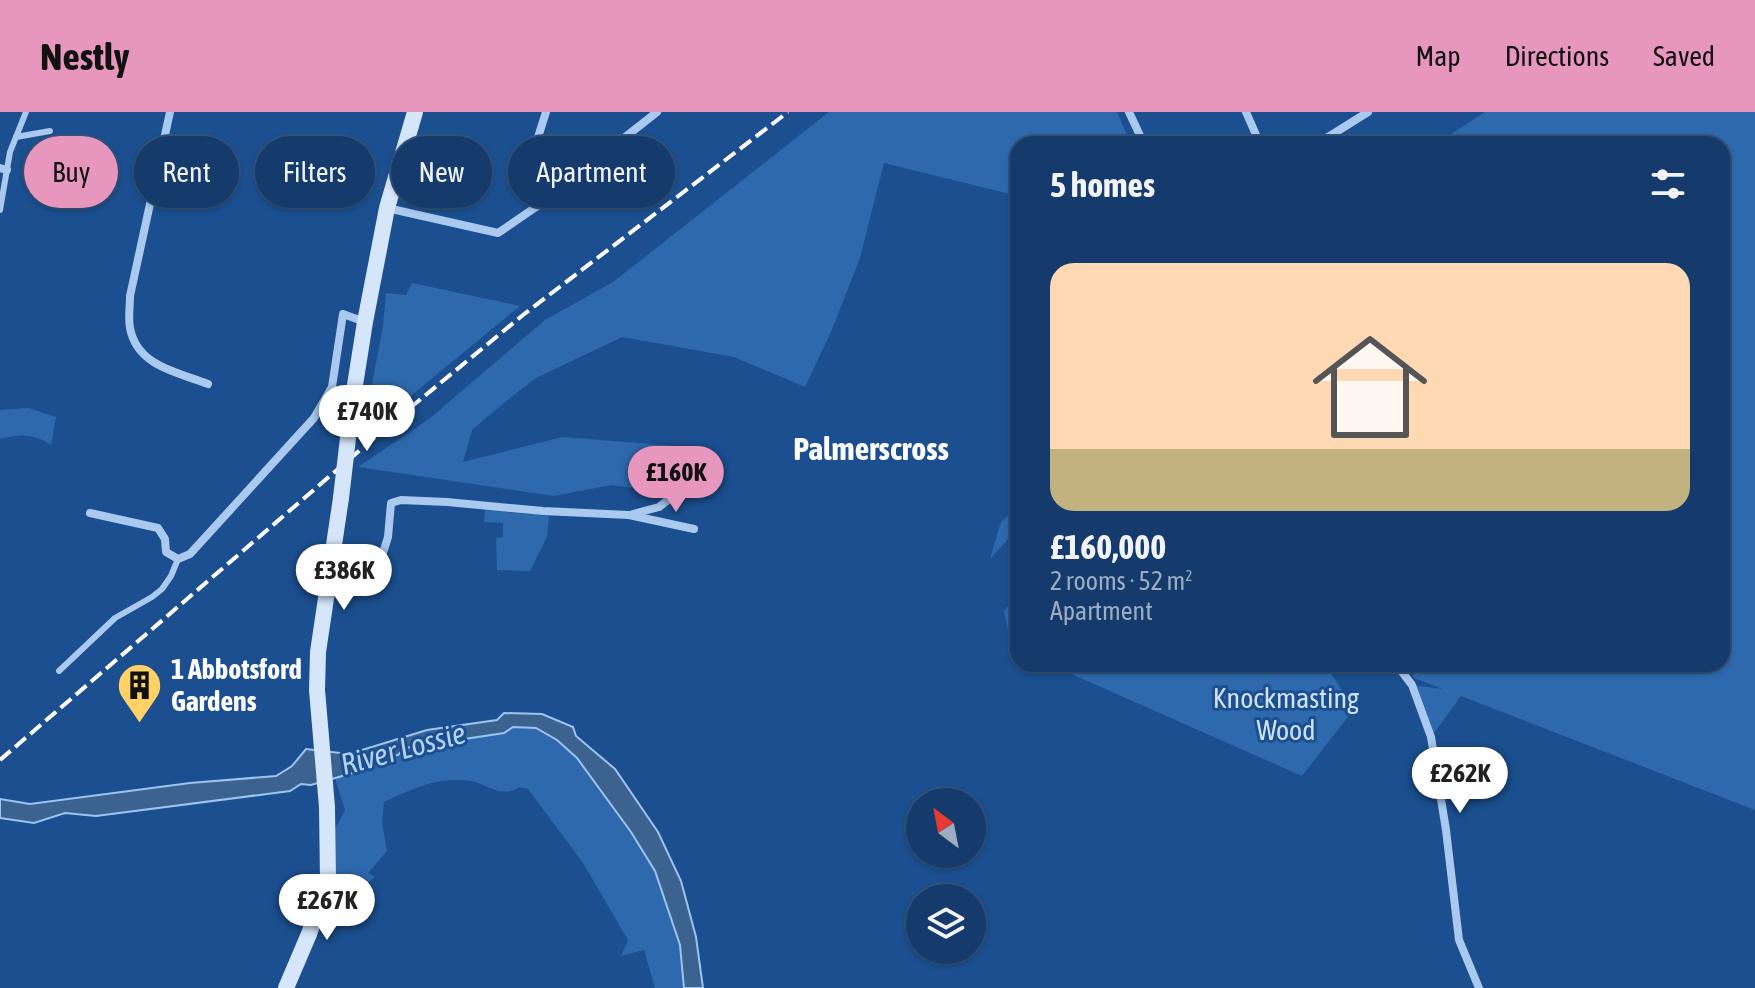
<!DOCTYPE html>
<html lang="en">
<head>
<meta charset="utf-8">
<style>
  body { margin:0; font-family:"Asap Condensed",sans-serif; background:#214673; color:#f1f3f6; height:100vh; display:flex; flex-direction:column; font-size:30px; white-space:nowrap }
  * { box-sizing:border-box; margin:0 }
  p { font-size:26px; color:#9dadc1 }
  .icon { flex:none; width:44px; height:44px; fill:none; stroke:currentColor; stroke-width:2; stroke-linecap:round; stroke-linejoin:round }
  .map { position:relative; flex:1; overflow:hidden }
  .side { position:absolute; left:1010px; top:24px; width:720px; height:536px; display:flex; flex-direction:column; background:#143b6b; border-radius:24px; box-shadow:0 2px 6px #0004,0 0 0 2px #33557e }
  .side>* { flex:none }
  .banner { position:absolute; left:24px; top:24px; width:760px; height:72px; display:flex; gap:16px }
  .needle { width:52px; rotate:328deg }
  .fabs { position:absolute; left:906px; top:676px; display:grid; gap:16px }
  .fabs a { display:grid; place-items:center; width:80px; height:80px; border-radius:50%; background:#143b6b; box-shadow:0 2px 6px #0004,0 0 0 2px #33557e; font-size:40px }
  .price { position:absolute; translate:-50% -68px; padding:0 18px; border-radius:28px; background:#fff; color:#222; font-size:26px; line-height:52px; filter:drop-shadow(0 2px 4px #0008) }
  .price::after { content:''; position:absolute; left:50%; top:48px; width:24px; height:18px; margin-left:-12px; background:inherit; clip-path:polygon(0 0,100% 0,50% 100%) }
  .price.on { background:#e797bd; color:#111 }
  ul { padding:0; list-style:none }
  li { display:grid; align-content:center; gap:16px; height:424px; padding:0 40px }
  li span { display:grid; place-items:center; height:248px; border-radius:24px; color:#555 }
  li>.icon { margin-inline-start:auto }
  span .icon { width:144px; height:144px; fill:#fffc; stroke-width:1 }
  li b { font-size:34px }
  h2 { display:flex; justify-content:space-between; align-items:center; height:96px; padding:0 40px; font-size:34px }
  .tag { padding:0 28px; border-radius:36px; background:#143b6b; box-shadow:0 2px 6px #0004,0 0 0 2px #33557e; font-size:28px; line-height:72px }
  .tag.on { background:#e797bd; color:#111 }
  header { display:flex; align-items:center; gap:48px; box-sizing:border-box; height:112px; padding:0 40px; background:#e797bd; color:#111 }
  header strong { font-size:38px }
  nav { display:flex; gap:44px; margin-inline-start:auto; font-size:28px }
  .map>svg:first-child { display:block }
  .green { fill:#2e69ad }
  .water { fill:#3c6290; stroke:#9cc4f0; stroke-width:2 }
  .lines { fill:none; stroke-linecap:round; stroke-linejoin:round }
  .service { stroke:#a9c9ee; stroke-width:6 }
  .minor { stroke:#a9c9ee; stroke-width:8 }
  .secondary { stroke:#d6e6fa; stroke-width:16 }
  .rail { stroke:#fff; stroke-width:4; stroke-dasharray:14 6; stroke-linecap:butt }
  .secondary-bridge { stroke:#d6e6fa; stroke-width:16 }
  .labels { text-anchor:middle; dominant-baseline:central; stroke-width:6; stroke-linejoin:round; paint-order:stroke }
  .poi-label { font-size:28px; font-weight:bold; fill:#fff; stroke:#1b4f8f; text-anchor:start }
  .park-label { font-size:28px; fill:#cfe3fa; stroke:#1b4f8f }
  .water-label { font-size:30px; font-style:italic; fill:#b5d3f5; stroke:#1b4f8f }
  .quarter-label { font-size:32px; font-weight:bold; fill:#fff; stroke:#1b4f8f }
</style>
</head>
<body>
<header>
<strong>Nestly</strong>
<nav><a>Map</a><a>Directions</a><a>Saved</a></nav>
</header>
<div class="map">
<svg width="1755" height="876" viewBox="0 0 1755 876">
  <rect width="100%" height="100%" fill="#1b4f8f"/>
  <!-- green -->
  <g class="green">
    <path d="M829,0H1117L1131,32H1018V84L884,51L860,146L831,220L805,275L734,245L622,225L536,266L505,290L472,318L463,350L562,325L677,334L673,362L647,378L611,373L554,384L358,355L429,307L545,208L613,170Z"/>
    <path d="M1485,0H1755V698L1461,584L1431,625L1412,573L1443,577L1414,566L1407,552H1722V32H1436Z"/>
    <path d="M412,171L520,194L362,324L383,214L386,181L406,183Z"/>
    <path d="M28,296L56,305L51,333C33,321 21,322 0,327V298Z"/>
    <path d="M1018,394V419L1011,424L990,447L1001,410Z"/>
    <path d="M485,398L549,404L547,425L530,459L497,458L496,426L503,425V411L484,410Z"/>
    <path d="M1014,485L1018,487V538L1011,535L1004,499Z"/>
    <path d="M1049,552H1325L1354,597L1302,664Z"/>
    <path d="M513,615L536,616L557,628L577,646L631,720L655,759L680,833L684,876H655L644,838L621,844L628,828L583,751L528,677L520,675C500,687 490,673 471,669C466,668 457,668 452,668C428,669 405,680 384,690L382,711L387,739L368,761L375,765L353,783L328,768V730L345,698L335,666L356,660L374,646L398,643L405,636L504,621Z"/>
  </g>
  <!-- water -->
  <path class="water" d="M504,601L542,602L573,615L576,624L615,657L658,720L681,769L696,825L703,876H684L680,833L655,759L631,720L577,646L557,628L536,616L513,615L504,621L405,636L398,643L374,646L356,660L311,673L301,672L290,679L96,704L65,701L34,711L0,706V687L30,692L190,671L276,664L292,654L306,637L349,642L427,618L497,608Z"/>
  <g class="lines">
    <!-- service -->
    <g class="service">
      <path d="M16,25L50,19"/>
      <path d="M0,98L10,40L26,0"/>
      <path d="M59,559L115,506L152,485L162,477L171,464L178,447"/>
    </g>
    <!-- minor -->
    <g class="minor">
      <path d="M170,0L130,184C130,194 128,206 130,216C137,254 177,260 208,272"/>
      <path d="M1129,0L1144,32"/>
      <path d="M1246,0L1260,32"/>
      <path d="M1317,32L1368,0"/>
      <path d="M0,56L7,58"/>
      <path d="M536,95L526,78L527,60L546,0"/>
      <path d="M387,96L498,121L536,95L657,0"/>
      <path d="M90,401L158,416L165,427L166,440L178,447L190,442L314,306L332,275L343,202L365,210"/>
      <path d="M633,402L659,395L673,384L672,373L692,355"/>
      <path d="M329,470L361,475L375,466L388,425L391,391L401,388L447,390L543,399L629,403L694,417"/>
      <path d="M1396,552L1412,573L1431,625L1446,718L1459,828L1479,876"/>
    </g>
    <!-- secondary -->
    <g class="secondary">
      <path d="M352,292L365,210L387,96L415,0"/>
      <path d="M286,876L309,822L328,768L327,695L317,578L318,540L341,386"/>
    </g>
    <!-- rail -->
    <path class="rail" d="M0,648L388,314L523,203L788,0"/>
    <!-- secondary-bridge -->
    <path class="secondary-bridge" d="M341,386L352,292"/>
  </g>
  <!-- icons -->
  <defs>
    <symbol id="building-pin" viewBox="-11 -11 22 30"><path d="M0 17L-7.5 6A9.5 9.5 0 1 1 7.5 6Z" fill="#ffd166" stroke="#1b4f8f"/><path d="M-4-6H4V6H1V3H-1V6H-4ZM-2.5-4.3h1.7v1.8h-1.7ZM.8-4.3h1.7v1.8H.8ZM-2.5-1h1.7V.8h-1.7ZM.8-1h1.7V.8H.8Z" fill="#111"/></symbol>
  </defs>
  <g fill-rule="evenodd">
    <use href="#building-pin" x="114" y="548" width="51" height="69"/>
  </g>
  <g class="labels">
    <!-- poi labels -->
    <g class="poi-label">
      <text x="171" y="557">1 Abbotsford<tspan x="171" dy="32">Gardens</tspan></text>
    </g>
    <!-- park labels -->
    <g class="park-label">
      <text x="1286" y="586">Knockmasting<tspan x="1286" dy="32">Wood</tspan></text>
    </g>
    <!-- water labels -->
    <g class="water-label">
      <text transform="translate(403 636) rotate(-15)">River Lossie</text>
    </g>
    <!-- quarter labels -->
    <g class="quarter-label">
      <text x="871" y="336">Palmerscross</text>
    </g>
  </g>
</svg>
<div class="fabs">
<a><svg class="needle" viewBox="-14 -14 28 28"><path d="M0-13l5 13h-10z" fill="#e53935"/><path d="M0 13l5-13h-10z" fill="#9dadc1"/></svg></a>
<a><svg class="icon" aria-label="layers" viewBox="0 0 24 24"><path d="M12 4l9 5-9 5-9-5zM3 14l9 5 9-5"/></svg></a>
</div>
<b class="price" style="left:367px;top:341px">£740K</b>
<b class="price on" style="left:676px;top:402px">£160K</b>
<b class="price" style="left:344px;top:500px">£386K</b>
<b class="price" style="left:1460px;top:703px">£262K</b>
<b class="price" style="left:327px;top:830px">£267K</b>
<div class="banner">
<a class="tag on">Buy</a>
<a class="tag">Rent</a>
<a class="tag">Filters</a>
<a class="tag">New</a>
<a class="tag">Apartment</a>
</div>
<section class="side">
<h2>5 homes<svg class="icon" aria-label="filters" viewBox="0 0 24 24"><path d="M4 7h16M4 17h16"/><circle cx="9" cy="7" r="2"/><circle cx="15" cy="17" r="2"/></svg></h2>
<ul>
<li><span style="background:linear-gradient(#ffd9b3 75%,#c2b280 0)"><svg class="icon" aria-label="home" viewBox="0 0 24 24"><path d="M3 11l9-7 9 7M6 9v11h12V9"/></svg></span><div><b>£160,000</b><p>2 rooms · 52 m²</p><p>Apartment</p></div></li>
</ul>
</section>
</div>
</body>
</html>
